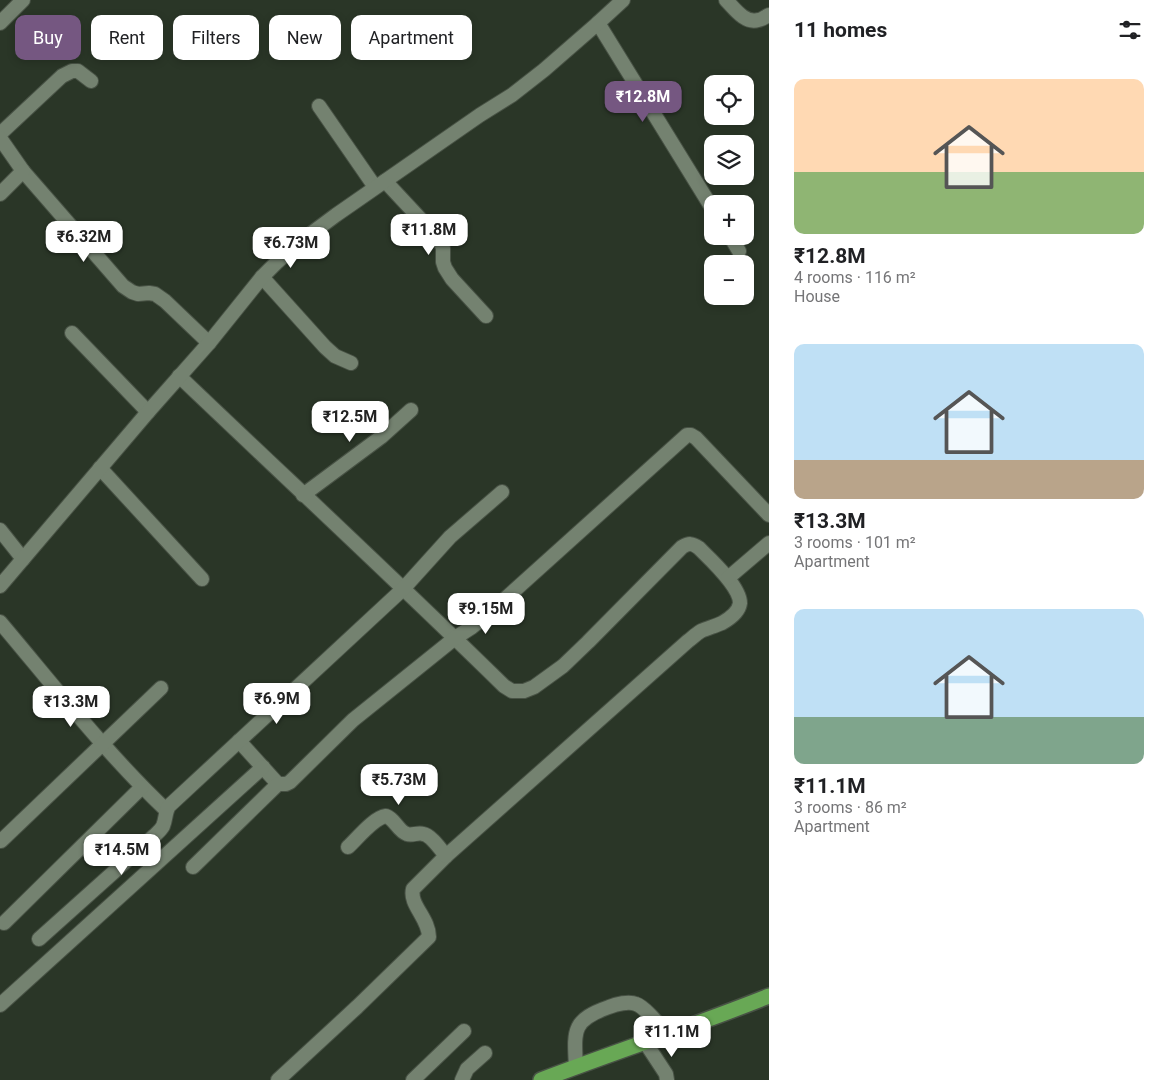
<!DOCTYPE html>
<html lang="en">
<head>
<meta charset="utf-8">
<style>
  body { margin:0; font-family:Roboto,sans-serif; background:#f2f2f2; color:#202124; height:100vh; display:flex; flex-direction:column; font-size:19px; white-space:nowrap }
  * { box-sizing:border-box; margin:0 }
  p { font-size:16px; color:#757577 }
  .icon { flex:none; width:28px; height:28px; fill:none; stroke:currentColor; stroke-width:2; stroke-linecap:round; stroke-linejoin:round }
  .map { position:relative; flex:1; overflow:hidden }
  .panel { display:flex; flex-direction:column; background:#fff; width:400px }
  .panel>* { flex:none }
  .top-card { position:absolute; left:15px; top:15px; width:475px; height:45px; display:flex; gap:10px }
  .buttons { position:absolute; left:704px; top:75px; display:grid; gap:10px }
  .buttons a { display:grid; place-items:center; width:50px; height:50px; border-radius:10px; background:#fff; box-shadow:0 2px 8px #0003; font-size:25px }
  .price { position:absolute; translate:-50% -42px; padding:0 11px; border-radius:10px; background:#fff; color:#222; font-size:16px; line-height:32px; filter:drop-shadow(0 1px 2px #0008) }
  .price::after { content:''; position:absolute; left:50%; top:30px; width:15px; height:11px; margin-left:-8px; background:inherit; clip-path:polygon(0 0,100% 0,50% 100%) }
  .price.current { background:#755781; color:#fff }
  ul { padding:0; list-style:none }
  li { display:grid; align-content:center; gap:10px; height:265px; padding:0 25px }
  li span { display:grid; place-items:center; height:155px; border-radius:10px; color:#555 }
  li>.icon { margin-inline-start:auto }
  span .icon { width:90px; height:90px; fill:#fffc; stroke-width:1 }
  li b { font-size:21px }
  h2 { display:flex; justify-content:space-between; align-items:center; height:60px; padding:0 25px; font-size:21px }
  .chip { padding:0 18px; border-radius:10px; background:#fff; box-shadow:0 2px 8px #0003; font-size:18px; line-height:45px }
  .chip.current { background:#755781; color:#fff }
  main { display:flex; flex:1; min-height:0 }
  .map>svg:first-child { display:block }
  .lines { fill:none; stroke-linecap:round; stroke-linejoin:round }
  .minor-casing { stroke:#485245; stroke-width:16 }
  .highway-casing { stroke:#485245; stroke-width:18 }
  .minor { stroke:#748270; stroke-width:14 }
  .highway { stroke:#68a855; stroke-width:15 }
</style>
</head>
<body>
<main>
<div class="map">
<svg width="769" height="1080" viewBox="0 0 769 1080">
  <rect width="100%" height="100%" fill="#2a3627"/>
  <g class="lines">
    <defs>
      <g id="minor">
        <path d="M726,0C734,8 745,24 758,20C762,20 766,16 769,15"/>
        <path d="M0,23L23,0"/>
        <path d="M598,23L712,208"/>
        <path d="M319,106L375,187"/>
        <path d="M0,134L62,76L72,71H78L91,81"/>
        <path d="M0,138L23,171L123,286L132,292L138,294L149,293L155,294L165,301L209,343"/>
        <path d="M385,181L439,239L443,248V262L445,268L452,279L486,316"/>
        <path d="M0,194L23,171"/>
        <path d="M730,236L739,251"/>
        <path d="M262,277L325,347L335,356L351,363"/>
        <path d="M72,333L148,412"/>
        <path d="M179,376C287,479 397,581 504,686L512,691H524L534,687L563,666L588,642L682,547C689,543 692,543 699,548C710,559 740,586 740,603C739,612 729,619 722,623C715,626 708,628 701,631C696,634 692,638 688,641L446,856L413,889C409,905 429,918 429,937L357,1007L278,1080"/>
        <path d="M100,468L202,579"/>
        <path d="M303,495L381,437L411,410"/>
        <path d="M0,530L23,559"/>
        <path d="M728,578L769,543"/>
        <path d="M0,586L148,412L209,343L262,277L276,263L301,241L336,215L480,115L512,95L544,70L598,23L623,0"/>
        <path d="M0,622C54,686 106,753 166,810"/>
        <path d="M239,741L278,784"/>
        <path d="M1,841L161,688"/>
        <path d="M348,847C358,838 373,818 386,816C395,819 398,831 407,834C412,836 418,832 423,834C431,835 441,850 446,856"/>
        <path d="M193,867L278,784H286L290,782L353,720L455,638L472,627L485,617L687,435H691L696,438L769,515"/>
        <path d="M4,923L142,787"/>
        <path d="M39,939L154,836C157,833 161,830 163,826C166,819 165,812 169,806L403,589L450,537L502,492"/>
        <path d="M0,1005L263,767"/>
        <path d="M645,1042L666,1074L667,1080"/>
        <path d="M576,1067C574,1030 572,1020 609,1007C616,1004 629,1001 636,1004C645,1007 660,1026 667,1034"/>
        <path d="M413,1080L464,1031"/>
        <path d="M462,1080L467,1069L485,1053"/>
      </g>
      <path id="highway" d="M541,1080C617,1051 694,1026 769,996"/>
    </defs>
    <!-- minor casing -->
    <use href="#minor" class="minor-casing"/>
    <!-- highway casing -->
    <use href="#highway" class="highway-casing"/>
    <!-- minor -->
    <use href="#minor" class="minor"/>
    <!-- highway -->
    <use href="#highway" class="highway"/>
  </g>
</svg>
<div class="buttons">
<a><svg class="icon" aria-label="locate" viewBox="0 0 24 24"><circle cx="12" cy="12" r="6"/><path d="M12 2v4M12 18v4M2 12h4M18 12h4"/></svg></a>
<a><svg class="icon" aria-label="layers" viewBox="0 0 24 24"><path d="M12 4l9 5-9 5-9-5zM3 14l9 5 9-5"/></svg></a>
<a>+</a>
<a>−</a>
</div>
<b class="price current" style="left:643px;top:123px">₹12.8M</b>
<b class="price" style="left:429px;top:256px">₹11.8M</b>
<b class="price" style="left:84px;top:263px">₹6.32M</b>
<b class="price" style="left:291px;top:269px">₹6.73M</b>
<b class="price" style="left:350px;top:443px">₹12.5M</b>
<b class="price" style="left:486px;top:635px">₹9.15M</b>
<b class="price" style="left:277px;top:725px">₹6.9M</b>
<b class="price" style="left:71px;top:728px">₹13.3M</b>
<b class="price" style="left:399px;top:806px">₹5.73M</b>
<b class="price" style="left:122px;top:876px">₹14.5M</b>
<b class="price" style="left:672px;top:1058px">₹11.1M</b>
<div class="top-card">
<a class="chip current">Buy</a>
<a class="chip">Rent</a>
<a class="chip">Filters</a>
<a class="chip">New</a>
<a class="chip">Apartment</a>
</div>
</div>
<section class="panel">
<h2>11 homes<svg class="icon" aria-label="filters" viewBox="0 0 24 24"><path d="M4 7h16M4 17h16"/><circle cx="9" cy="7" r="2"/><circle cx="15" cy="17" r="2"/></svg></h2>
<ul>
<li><span style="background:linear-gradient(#ffd9b3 60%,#8fb573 0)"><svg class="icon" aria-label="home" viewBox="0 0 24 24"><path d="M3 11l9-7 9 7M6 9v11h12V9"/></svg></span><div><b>₹12.8M</b><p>4 rooms · 116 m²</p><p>House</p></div></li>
<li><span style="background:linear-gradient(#bfe0f5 75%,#b9a48a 0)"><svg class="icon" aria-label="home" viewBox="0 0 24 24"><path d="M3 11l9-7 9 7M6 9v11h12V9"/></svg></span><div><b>₹13.3M</b><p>3 rooms · 101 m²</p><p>Apartment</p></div></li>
<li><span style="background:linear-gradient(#bfe0f5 70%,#7fa58c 0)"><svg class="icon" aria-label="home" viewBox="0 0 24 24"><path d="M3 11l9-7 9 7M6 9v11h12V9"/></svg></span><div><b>₹11.1M</b><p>3 rooms · 86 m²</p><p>Apartment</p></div></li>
</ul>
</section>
</main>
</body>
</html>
